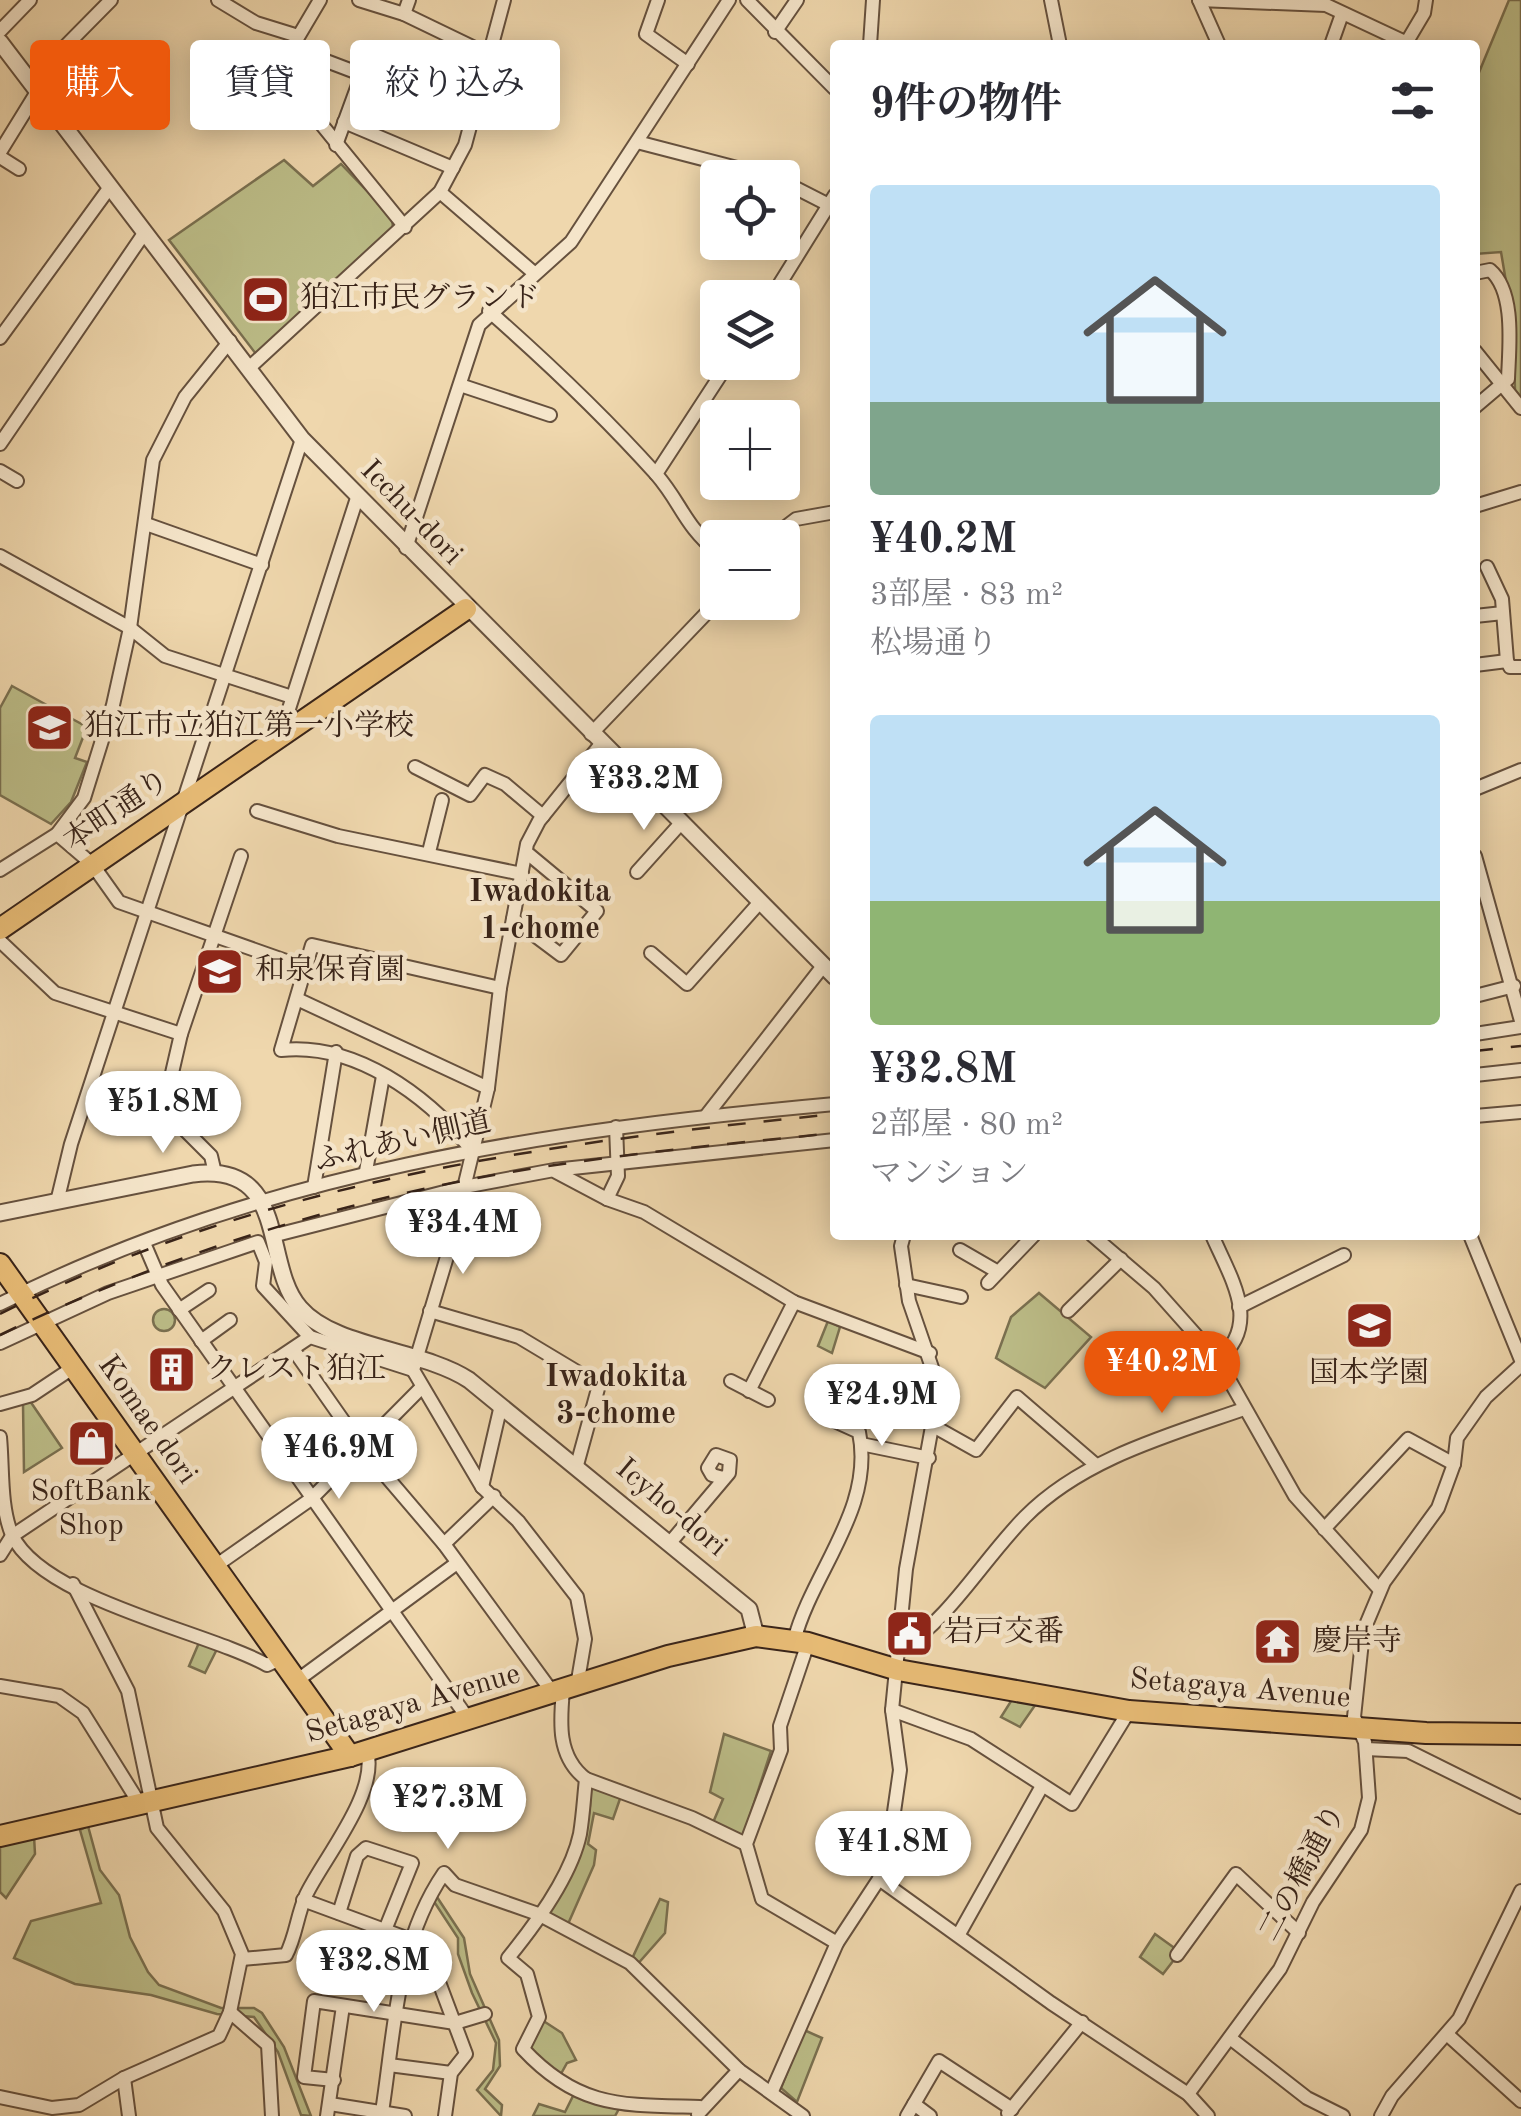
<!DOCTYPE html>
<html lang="ja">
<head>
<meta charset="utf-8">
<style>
  body { margin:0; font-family:"Old Standard TT","Noto Serif JP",serif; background:#f2f2f3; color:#2b2b33; height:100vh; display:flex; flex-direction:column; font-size:38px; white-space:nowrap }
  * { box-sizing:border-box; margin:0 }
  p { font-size:32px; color:#7c7c81 }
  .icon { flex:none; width:55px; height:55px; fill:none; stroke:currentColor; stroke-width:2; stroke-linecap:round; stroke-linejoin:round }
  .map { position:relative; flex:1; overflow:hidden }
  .drawer { position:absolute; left:830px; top:40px; width:650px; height:1200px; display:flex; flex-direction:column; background:#fff; border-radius:10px; box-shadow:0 5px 25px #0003 }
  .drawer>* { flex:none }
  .banner { position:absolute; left:30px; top:40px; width:650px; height:90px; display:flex; gap:20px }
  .controls { position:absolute; left:700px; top:160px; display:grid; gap:20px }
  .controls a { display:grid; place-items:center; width:100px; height:100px; border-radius:10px; background:#fff; box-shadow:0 5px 25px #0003; font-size:50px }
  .price { position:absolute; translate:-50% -85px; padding:0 22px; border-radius:35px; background:#fff; color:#222; font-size:32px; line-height:65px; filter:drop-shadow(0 2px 5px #0008) }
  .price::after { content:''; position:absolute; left:50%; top:60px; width:30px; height:22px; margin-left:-15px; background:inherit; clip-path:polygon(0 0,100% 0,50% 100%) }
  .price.current { background:#ea580c; color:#fff }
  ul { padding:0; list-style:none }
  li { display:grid; align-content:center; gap:20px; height:530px; padding:0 40px }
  li span { display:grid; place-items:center; height:310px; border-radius:10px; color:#555 }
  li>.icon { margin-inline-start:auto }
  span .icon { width:180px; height:180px; fill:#fffc; stroke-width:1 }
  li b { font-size:42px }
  h2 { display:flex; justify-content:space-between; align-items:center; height:120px; padding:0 40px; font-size:42px }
  .tag { padding:0 35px; border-radius:10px; background:#fff; box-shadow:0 5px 25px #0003; font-size:35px; line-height:90px }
  .tag.current { background:#ea580c; color:#fff }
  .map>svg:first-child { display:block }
  .green { fill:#bcbd88; stroke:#7a7050; stroke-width:2.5 }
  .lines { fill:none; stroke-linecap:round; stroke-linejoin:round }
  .minor-casing { stroke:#66513e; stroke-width:16 }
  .tertiary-casing { stroke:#66513e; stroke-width:19 }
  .primary-casing { stroke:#392419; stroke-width:24 }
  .minor { stroke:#f5e5ca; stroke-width:12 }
  .tertiary { stroke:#f5e5ca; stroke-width:15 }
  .primary { stroke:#e8bc76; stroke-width:20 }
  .rail { stroke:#392419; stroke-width:2.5; stroke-dasharray:18 18; stroke-linecap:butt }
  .labels { text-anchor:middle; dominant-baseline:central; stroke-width:9; stroke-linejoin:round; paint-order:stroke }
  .poi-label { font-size:30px; fill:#392419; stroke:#f5e5ca; text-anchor:start }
  .street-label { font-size:30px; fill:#392419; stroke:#f5e5ca }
  .neighbourhood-label { font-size:32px; font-weight:bold; fill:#392419; stroke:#f5e5ca }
</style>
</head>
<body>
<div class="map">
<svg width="1521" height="2116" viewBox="0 0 1521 2116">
  <rect width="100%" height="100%" fill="#efd7ad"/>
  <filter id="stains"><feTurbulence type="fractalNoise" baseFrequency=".002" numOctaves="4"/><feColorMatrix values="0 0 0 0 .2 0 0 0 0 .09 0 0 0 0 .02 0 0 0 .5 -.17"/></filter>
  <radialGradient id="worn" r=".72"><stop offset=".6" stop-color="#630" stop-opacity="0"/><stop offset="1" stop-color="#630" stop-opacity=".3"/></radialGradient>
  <!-- green -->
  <g class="green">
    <path d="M1509,0H1521V398L1515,390L1513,323L1501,252L1475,254V82Z"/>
    <path d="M284,160L313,186L341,164L392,217L393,229L256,354L169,240Z"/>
    <path d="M12,686L87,727L75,758L87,762L71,802L51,824L0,795V708Z"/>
    <path d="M1039,1293L1091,1337L1045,1388L996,1358L1011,1317Z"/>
    <circle cx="164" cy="1320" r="11"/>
    <path d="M828,1321L840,1327L832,1353L818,1346Z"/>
    <path d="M30,1401L62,1448L24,1472L23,1404Z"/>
    <path d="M201,1638L220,1643L205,1673L189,1666Z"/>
    <path d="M1013,1698L1038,1701L1020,1727L1001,1717Z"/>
    <path d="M724,1734L771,1751L742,1840L712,1825L723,1799L710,1792Z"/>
    <path d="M589,1784L622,1793L613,1819L594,1813L588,1844L596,1850L594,1865L568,1924L543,1912C566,1875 597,1829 589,1784Z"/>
    <path d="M88,1826L100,1870L119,1895L130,1937L148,1972L159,1985L221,2008H254L262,2013L284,2047L311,2116L301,2115L278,2052L254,2017L217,2014L151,1995L75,1984L14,1958L31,1921L101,1903L80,1830Z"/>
    <path d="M34,1836L35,1854L6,1898L0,1892V1845Z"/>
    <path d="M435,1894L464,1938L470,1974L499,2040L500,2066L485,2089L502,2105L501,2116L477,2090L493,2070L496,2043L472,1993L458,1954V1938L431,1897Z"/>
    <path d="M660,1899L668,1902L665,1933L635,1967L630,1963Z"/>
    <path d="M1155,1934L1180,1952L1163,1974L1140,1957Z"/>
    <path d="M542,2020L562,2033L576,2060L567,2063L557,2081L525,2048Z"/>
    <path d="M804,2030L822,2038L797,2102L781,2088Z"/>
    <path d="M575,2092L620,2107L615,2116H533L539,2104L565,2112Z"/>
  </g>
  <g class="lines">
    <defs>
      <g id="minor">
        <path d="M218,0L256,23L298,36"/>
        <path d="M320,0L278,71L405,227"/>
        <path d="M359,0L404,14L489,55"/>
        <path d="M658,0L646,34L688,64"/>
        <path d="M747,0L835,89"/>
        <path d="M1051,0L1060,45"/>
        <path d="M1199,0L1326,5L1407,43"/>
        <path d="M1199,0L1219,45"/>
        <path d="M404,14L409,0"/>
        <path d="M0,31L30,0"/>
        <path d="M775,32L797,0"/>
        <path d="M870,45L873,0"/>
        <path d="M1331,45L1342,14"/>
        <path d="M1405,45L1424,13L1426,0"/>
        <path d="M292,48L474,117"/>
        <path d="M30,82L111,0"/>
        <path d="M344,122L453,168"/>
        <path d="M637,142L776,178"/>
        <path d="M336,145L362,74"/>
        <path d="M0,152L37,92"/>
        <path d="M0,157L19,169"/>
        <path d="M782,181L829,205"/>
        <path d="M440,192L534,273"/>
        <path d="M1475,273L1490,270C1516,292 1509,348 1508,379L1475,407"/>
        <path d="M771,298L835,195"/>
        <path d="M489,311C548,363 604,416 656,474C682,504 683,524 718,553"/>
        <path d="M0,338L110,187"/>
        <path d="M1475,351L1521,408"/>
        <path d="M250,367L440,192L465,145L504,0"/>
        <path d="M460,385L550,415"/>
        <path d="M0,444L145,232"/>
        <path d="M0,471L17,481"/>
        <path d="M656,474L729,362"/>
        <path d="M1475,506L1521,492"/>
        <path d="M146,524L262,565"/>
        <path d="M771,538L796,519L835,512"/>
        <path d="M406,548L479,325L571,242L729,0"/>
        <path d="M0,556L130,628L165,656L292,697"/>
        <path d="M1487,567L1502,599L1507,661L1510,667H1521"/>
        <path d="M1475,616L1503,613"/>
        <path d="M1475,665L1507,661"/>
        <path d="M293,729L286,718L357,498"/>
        <path d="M591,734L718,601"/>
        <path d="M415,767L470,795L485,775L505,784L543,816"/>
        <path d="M1475,789L1521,770"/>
        <path d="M257,811L338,836L522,874"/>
        <path d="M57,834L92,864L119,902L306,968"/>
        <path d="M429,852L442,800"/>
        <path d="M1475,856L1521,1021"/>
        <path d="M0,870L57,834L84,798L113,705L130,628L153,460L185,397L230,341"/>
        <path d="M637,872L681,823"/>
        <path d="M513,919L561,955L597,911L526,852"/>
        <path d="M0,941L55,993L181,1034"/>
        <path d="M651,953L687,984L760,902"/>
        <path d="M1475,996L1514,986"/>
        <path d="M297,999L488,1088"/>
        <path d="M1475,1034L1521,1027"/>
        <path d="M1475,1075L1521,1070"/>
        <path d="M89,1095L175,1120"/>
        <path d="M706,1116L823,966"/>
        <path d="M1475,1116L1521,1112"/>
        <path d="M471,1149C426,1095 355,1042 281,1050L312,945L500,988"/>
        <path d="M366,1171L383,1076"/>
        <path d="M556,1172L607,1199L644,1212L794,1302L930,1353"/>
        <path d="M215,1173L211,1156L175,1120L172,1073L181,1034L241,856"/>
        <path d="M314,1187L336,1052"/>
        <path d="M607,1199L618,1176L616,1127"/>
        <path d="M57,1202L71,1144L302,439"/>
        <path d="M276,1235L464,1187L554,1170L835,1140"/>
        <path d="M1092,1235L1154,1288L1218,1360L1295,1496L1379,1589"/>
        <path d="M1212,1235C1231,1279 1262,1324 1218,1360"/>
        <path d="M1470,1235L1521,1360"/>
        <path d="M144,1243L162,1285L469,1720"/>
        <path d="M960,1250L998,1272"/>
        <path d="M988,1283L1034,1235"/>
        <path d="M906,1285L961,1297"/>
        <path d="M0,1304C262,1172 547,1130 835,1104"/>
        <path d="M1239,1307L1344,1255"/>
        <path d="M179,1310L209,1290"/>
        <path d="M430,1311L519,1337L599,1385L577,1465"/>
        <path d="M1068,1311L1121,1259"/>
        <path d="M201,1341L230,1320"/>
        <path d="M0,1343L108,1293L258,1242L266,1262L263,1286L310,1337"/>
        <path d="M293,1349L363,1449L444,1544L553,1693"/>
        <path d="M731,1381L768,1400"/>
        <path d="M749,1391L794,1302"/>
        <path d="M0,1404L32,1395L74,1367"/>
        <path d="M935,1427L976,1450L1017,1397L1096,1465"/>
        <path d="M0,1437C3,1468 0,1506 12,1535C43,1600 206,1631 267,1665L278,1660"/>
        <path d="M861,1444L929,1458"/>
        <path d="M482,1487L501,1405"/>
        <path d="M1324,1529L1408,1439L1454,1464"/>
        <path d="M444,1544L494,1496"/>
        <path d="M669,1544L729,1473L730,1460L716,1455L708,1468L712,1475L723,1478"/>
        <path d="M0,1555L12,1536L310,1337L413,1370"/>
        <path d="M214,1567L311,1499L421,1388"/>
        <path d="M794,1641C812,1571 875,1509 859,1432L819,1414"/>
        <path d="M808,1643L780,1726L781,1750L746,1844L762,1899L837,1943"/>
        <path d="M900,1651C952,1616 982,1561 1025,1517C1082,1459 1169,1435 1244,1409"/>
        <path d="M295,1682L457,1563"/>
        <path d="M0,1686L59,1696L83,1713L141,1806"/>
        <path d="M577,1686L585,1639L577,1597L518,1521L482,1487L413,1370L449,1250L488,1088L500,988L527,844L539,821L601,744"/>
        <path d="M563,1690C560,1722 557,1757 586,1779C584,1797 583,1816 580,1834C571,1877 535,1925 508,1958L527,1974L539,2017L523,2049C579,2109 623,2105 700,2107"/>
        <path d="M892,1710L971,1739L1072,1804L1129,1711"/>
        <path d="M1366,1749L1408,1751L1521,1807"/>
        <path d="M586,1779L692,1818L746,1844"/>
        <path d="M879,1879L1051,2003L1188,2094L1208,2116"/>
        <path d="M303,1900L425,1945L466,2054L451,2073L445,2116"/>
        <path d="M339,1913L357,1856L366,1848L412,1863L385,1930"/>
        <path d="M959,1934L1042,1786"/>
        <path d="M1177,1955L1236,1874L1299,1933"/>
        <path d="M242,1959L286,1955C296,1936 297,1915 306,1895C323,1859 379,1793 367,1751"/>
        <path d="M230,2012L268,2045L272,2116"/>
        <path d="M1448,2035L1521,2101"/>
        <path d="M1230,2038L1307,2098L1343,2116"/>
        <path d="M389,2065L451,2073"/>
        <path d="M124,2078L129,2116"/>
        <path d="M334,2080L304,2077L314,2001L455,2023L485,2014"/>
        <path d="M772,2091L837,1943L879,1879L891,1833L900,1770L892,1710L906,1569L939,1388L909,1301L901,1246L904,1235"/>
        <path d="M1188,2094L1280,1969L1313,1902L1361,1830L1369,1798L1365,1742L1354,1717L1363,1632L1384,1582L1438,1508L1454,1464L1457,1438L1486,1397L1521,1365"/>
        <path d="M0,2097L52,2108L79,2105L124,2078L219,2036L230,2012L242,1954L224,1911L157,1828L128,1691L73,1584"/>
        <path d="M330,2104L405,2116"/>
        <path d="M914,2104L930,2116"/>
        <path d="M382,2112C395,2029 396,1943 444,1873L455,1885L538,1914L630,1963L739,2070L803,2116"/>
        <path d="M1008,2113L1082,2022"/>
        <path d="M698,2114L739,2070"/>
        <path d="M327,2116L343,2006"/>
        <path d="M907,2116L939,2061L1012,2109"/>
        <path d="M1381,2116L1392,2096L1459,2019L1521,1891"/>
      </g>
      <g id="tertiary">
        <path d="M0,42L302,439L835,977"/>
        <path d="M0,1213L193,1174C291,1162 261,1264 300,1308C334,1348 422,1349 469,1380L749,1609L756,1636"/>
      </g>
      <g id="primary">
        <path d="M0,929L466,609"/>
        <path d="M0,1264L350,1756"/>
        <path d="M0,1836L350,1756L668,1656L756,1636L808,1643L898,1670L1129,1711L1426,1733L1521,1734"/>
      </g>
    </defs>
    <!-- minor casing -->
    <use href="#minor" class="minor-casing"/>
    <!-- tertiary casing -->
    <use href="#tertiary" class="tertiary-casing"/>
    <!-- primary casing -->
    <use href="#primary" class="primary-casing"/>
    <!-- minor -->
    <use href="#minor" class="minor"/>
    <!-- tertiary -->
    <use href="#tertiary" class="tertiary"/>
    <!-- primary -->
    <use href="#primary" class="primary"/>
    <!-- rail -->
    <g class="rail">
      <path d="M1475,1051L1521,1046"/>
      <path d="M0,1314C263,1181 546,1143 835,1114"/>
      <path d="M0,1335C161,1257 335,1202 511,1172C618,1154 727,1144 835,1133"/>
    </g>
  </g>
  <!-- icons -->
  <defs>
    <symbol id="stadium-square" viewBox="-11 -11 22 22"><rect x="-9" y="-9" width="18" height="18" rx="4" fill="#8f2418" stroke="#f5e5ca"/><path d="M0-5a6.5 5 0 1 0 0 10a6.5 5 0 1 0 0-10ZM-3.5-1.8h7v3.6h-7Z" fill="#fff"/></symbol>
    <symbol id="school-square" viewBox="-11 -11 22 22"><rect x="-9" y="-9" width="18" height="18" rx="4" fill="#8f2418" stroke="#f5e5ca"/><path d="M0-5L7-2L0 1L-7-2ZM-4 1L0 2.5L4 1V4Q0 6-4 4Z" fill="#fff"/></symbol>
    <symbol id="building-square" viewBox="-11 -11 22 22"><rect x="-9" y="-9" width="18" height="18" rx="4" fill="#8f2418" stroke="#f5e5ca"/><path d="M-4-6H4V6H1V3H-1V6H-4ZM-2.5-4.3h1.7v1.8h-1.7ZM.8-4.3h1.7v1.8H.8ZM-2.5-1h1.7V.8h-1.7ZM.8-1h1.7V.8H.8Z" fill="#fff"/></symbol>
    <symbol id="shop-square" viewBox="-11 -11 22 22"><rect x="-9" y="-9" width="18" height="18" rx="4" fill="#8f2418" stroke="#f5e5ca"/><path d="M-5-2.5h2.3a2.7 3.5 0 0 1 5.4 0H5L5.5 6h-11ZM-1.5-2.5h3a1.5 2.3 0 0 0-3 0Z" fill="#fff"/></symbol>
    <symbol id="civic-square" viewBox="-11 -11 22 22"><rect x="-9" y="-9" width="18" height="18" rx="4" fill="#8f2418" stroke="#f5e5ca"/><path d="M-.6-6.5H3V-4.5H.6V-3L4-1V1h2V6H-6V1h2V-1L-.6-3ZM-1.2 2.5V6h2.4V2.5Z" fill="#fff"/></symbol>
    <symbol id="temple-square" viewBox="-11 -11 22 22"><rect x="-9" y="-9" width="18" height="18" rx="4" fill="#8f2418" stroke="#f5e5ca"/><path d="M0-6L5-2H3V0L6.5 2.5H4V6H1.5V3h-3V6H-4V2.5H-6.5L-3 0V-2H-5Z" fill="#fff"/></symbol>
  </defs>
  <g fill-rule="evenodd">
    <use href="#stadium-square" x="238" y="272" width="55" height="55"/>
    <use href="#school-square" x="22" y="700" width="55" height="55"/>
    <use href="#school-square" x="192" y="944" width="55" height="55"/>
    <use href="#school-square" x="1342" y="1298" width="55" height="55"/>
    <use href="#building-square" x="144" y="1342" width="55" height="55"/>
    <use href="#shop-square" x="64" y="1416" width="55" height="55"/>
    <use href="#civic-square" x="882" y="1606" width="55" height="55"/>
    <use href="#temple-square" x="1250" y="1614" width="55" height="55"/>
  </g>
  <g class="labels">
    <!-- poi labels -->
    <g class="poi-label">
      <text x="300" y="299">狛江市民グランド</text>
      <text x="84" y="727">狛江市立狛江第一小学校</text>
      <text x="255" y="971">和泉保育園</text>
      <text x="207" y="1370">クレスト狛江</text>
      <text x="1369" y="1374" text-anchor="middle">国本学園</text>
      <text x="91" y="1492" text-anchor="middle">SoftBank<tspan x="91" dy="34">Shop</tspan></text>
      <text x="944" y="1633">岩戸交番</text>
      <text x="1312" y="1642">慶岸寺</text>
    </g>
    <!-- street labels -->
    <g class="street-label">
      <text transform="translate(411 513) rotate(46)">Icchu-dori</text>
      <text transform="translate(117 811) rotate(-34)">本町通り</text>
      <text transform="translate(403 1142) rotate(-13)">ふれあい側道</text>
      <text transform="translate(147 1420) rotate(55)">Komae dori</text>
      <text transform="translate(671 1508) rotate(40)">Icyho-dori</text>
      <text transform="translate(1240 1689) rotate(5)">Setagaya Avenue</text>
      <text transform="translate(413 1704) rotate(-16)">Setagaya Avenue</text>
      <text transform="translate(1303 1873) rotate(-62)">二の橋通り</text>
    </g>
    <!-- neighbourhood labels -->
    <g class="neighbourhood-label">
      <text x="540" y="893">Iwadokita<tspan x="540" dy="37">1-chome</tspan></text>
      <text x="616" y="1378">Iwadokita<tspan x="616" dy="37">3-chome</tspan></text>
    </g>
  </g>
  <rect width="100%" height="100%" filter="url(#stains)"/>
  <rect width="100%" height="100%" fill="url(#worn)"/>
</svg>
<div class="controls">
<a><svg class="icon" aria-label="locate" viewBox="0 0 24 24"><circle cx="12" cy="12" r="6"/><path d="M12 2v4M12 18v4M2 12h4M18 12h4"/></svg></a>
<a><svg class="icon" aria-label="layers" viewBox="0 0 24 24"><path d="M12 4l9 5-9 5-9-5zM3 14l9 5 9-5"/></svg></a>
<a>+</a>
<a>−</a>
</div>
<b class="price" style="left:644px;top:833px">¥33.2M</b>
<b class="price" style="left:163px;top:1156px">¥51.8M</b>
<b class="price" style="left:463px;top:1277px">¥34.4M</b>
<b class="price current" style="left:1162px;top:1416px">¥40.2M</b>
<b class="price" style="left:882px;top:1449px">¥24.9M</b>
<b class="price" style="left:339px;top:1502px">¥46.9M</b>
<b class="price" style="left:448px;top:1852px">¥27.3M</b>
<b class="price" style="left:893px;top:1896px">¥41.8M</b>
<b class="price" style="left:374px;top:2015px">¥32.8M</b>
<div class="banner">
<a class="tag current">購入</a>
<a class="tag">賃貸</a>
<a class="tag">絞り込み</a>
</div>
<section class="drawer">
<h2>9件の物件<svg class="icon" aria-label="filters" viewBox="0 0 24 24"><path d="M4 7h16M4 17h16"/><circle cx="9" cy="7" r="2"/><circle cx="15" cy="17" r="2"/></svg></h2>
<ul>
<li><span style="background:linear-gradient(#bfe0f5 70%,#7fa58c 0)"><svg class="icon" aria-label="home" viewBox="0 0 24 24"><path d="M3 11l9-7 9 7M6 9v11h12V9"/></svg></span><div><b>¥40.2M</b><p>3部屋 · 83 m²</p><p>松場通り</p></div></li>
<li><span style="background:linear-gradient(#bfe0f5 60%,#8fb573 0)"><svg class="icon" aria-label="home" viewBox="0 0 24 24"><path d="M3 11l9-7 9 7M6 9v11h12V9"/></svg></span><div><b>¥32.8M</b><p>2部屋 · 80 m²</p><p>マンション</p></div></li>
</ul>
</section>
</div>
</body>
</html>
